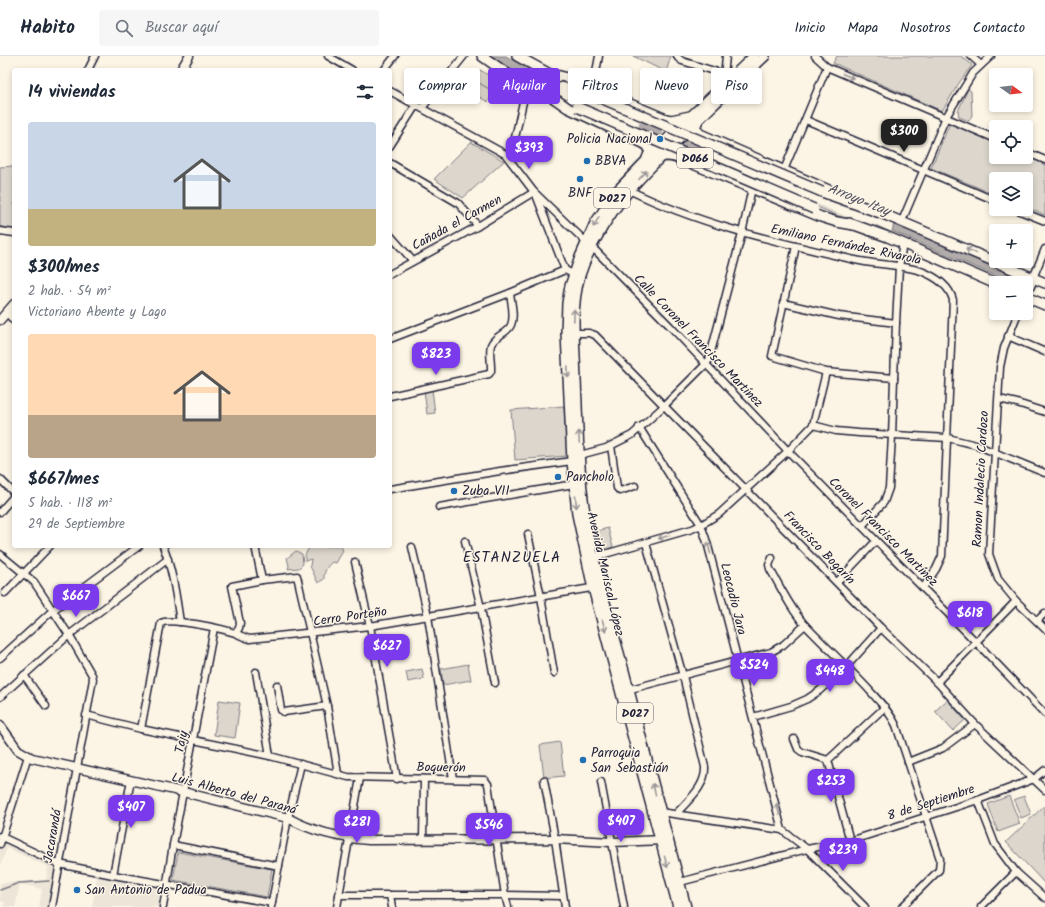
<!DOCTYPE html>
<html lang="es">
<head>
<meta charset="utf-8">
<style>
  body { margin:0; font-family:Kalam,sans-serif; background:#f6f6f7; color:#1f2937; height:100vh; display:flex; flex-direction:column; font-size:15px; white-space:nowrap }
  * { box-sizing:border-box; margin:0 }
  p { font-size:13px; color:#747a83 }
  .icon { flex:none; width:22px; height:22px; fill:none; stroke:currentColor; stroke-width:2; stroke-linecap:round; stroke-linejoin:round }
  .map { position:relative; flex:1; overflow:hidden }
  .panel { position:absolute; left:12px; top:12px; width:380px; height:480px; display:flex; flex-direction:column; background:#fff; border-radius:4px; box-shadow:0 2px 6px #0003 }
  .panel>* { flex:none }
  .banner { position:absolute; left:404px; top:12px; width:380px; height:36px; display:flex; gap:8px }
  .needle { width:26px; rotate:104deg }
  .fabs { position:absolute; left:989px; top:12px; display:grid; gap:8px }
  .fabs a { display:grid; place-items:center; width:44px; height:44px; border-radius:4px; background:#fff; box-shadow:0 2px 6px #0003; font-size:20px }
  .price { position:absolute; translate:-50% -34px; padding:0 9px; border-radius:8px; background:#7c3aed; color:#fff; font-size:13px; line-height:26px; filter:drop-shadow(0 1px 2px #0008) }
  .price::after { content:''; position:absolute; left:50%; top:24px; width:12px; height:9px; margin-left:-6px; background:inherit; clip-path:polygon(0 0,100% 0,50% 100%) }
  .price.active { background:#222; color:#fff }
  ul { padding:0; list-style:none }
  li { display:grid; align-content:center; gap:8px; height:212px; padding:0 16px }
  li span { display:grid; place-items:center; height:124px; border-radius:4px; color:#555 }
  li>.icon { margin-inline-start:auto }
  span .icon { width:72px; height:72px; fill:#fffc; stroke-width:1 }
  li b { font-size:17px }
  h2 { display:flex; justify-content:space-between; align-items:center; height:48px; padding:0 16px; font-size:17px }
  .pill { padding:0 14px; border-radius:4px; background:#fff; box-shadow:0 2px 6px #0003; font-size:14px; line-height:36px }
  .pill.active { background:#7c3aed; color:#fff }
  header { display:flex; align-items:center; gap:24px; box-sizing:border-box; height:56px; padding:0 20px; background:#fff; border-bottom:1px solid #e0e1e3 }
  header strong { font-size:19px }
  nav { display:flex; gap:22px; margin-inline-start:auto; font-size:14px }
  .search { width:280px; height:36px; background:#f6f6f7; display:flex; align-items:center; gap:10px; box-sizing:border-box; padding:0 14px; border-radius:4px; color:#747a83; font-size:15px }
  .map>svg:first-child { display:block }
  .built { fill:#ece5d8 }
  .green { fill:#dcd6cc; stroke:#7f7c84 }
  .water { fill:#b2adab; stroke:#78757e }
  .pier { fill:#fcf5e5 }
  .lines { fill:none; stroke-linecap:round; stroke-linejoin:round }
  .stream { stroke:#78757e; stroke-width:1.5 }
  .river { stroke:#b2adab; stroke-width:9 }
  .minor-casing { stroke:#22223b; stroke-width:9 }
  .major-casing { stroke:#22223b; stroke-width:11 }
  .highway-casing { stroke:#22223b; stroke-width:12 }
  .minor { stroke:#fcf5e5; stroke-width:6 }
  .major { stroke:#fcf5e5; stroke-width:8 }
  .highway { stroke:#fcf5e5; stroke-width:9 }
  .highway-bridge-casing { stroke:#22223b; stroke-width:12; stroke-linecap:butt }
  .highway-bridge { stroke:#fcf5e5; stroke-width:9 }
  .oneway { stroke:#9a9698 }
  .poi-dot { fill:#1f6fb2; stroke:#fcf5e5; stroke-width:1.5 }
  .labels { text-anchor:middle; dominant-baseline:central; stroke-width:3; stroke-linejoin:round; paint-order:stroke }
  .shield { fill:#fcf5e5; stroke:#63616e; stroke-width:1 }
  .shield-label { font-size:12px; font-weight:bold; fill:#22223b }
  .poi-label { font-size:13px; fill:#22223b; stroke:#fcf5e5; text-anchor:start }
  .street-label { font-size:13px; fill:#22223b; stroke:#fcf5e5 }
  .water-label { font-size:14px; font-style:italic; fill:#545362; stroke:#fcf5e5 }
  .quarter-label { font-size:15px; letter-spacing:1px; fill:#22223b; stroke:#fcf5e5 }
</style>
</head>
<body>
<header>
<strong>Habito</strong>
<div class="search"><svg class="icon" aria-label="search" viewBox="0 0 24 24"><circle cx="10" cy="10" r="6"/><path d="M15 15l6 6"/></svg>Buscar aquí</div>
<nav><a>Inicio</a><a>Mapa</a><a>Nosotros</a><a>Contacto</a></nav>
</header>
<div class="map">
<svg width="1045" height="851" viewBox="0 0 1045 851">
  <rect width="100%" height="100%" fill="#fcf5e5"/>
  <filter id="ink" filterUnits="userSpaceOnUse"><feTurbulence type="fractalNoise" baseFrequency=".025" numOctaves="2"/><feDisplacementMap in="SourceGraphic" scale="8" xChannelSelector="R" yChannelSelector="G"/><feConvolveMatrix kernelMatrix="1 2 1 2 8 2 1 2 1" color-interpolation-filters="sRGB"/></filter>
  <g filter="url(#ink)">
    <!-- built -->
    <g class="built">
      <path d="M5,786L55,808L56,810L48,851H39L42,833L20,828L15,851H4L5,846L0,845V827L46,824L48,811L7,792L0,810V791L1,787Z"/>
      <path d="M97,820L161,831L158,851H92Z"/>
    </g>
    <!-- green -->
    <g class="green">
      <path d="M633,0H671L666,16Z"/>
      <path d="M837,0H961L972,9L959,27L942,55L833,7Z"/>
      <path d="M480,14L500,26L494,36L474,24Z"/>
      <path d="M474,24L494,36L488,46L468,34Z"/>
      <path d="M968,33L971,35L972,59L969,65L959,61L958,55Z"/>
      <path d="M950,67L996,86V101H1026V99L1045,107V159L1026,151V123H996V139L931,112Z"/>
      <path d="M684,82L892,165L891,167L875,160L869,166L888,175L887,178L836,159L675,90Z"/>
      <path d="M471,86L504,105L463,142L434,123Z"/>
      <path d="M14,110V173L0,171V111Z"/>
      <path d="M432,333L435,357L427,358L424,334Z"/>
      <path d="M564,350L567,400L515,404L511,354Z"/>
      <path d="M608,472L613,491L603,494L597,475Z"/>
      <path d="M310,490H341L343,495L336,507L332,506C326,511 324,516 324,523L318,527L310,510L311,503L305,505V499Z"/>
      <path d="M296,495L302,498L303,508L299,512L288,513L289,510L287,502Z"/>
      <path d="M468,608L471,624L443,629L441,613Z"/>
      <path d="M422,613L424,623L408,626L406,616Z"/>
      <path d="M219,644L240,647L235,682L214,679Z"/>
      <path d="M947,644L965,664L953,675L935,655Z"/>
      <path d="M560,686L564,720L544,722L540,689Z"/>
      <path d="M1009,740L1020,768L998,776L988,748Z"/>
      <path d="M1024,740L1031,758L1021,762L1014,744Z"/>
      <path d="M1044,750L1045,751V828L1006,786Z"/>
      <path d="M178,796L272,813L267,841L173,824Z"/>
    </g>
    <!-- water -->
    <g class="water">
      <path d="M491,0H506L530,14L570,35L651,79L536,28L519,19Z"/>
      <path d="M894,168L1025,223L1023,227H1012L892,175Z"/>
    </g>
    <!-- pier -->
    <g class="pier">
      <path d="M548,21L583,38L657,70L653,80L596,58L542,33Z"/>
      <path d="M695,87L824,142L880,161L875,171L845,160L689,95Z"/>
    </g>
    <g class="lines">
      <!-- stream -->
      <path class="stream" d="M0,834L19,827L49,825"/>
      <!-- river -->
      <g class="river">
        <path d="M643,70L658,77"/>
        <path d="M685,89L704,97"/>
      </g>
      <defs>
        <g id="minor">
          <path d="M328,0L352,14"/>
          <path d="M677,0L678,2L682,5L724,18"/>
          <path d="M815,0L827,11L996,83"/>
          <path d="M971,0L981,9"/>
          <path d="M88,14L95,0"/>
          <path d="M384,14L395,0"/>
          <path d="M724,20L726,0"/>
          <path d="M593,32L599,0"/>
          <path d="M390,35L505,98L534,136L586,186"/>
          <path d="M422,52L464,0"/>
          <path d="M806,64L996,145"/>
          <path d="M390,90L416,49"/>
          <path d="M1026,96L1045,104"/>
          <path d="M510,104L527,28"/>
          <path d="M390,107L458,147L478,170"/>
          <path d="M784,114L827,11"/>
          <path d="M629,134C700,169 777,186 855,204C876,209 900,208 921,215C934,220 949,229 953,244L942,500L936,513L923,532"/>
          <path d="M536,139L565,214"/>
          <path d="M1015,153L1045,165"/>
          <path d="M902,165L946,61L973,17L991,0"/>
          <path d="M0,175L14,177"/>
          <path d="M390,179L413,205"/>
          <path d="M796,190L772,300L826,316L894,322"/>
          <path d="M592,191L670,270L788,395L976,586L1045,658"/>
          <path d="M390,218L478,170L534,136"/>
          <path d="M1033,222L1045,193"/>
          <path d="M783,247L839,260L896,267"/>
          <path d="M7,257L14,265"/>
          <path d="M1018,257L1004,292L1000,311L989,498L998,523L1016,545L1045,573"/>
          <path d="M574,277H589L595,279L881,572L937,626L975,668L1045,734"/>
          <path d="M1008,280L1045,296"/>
          <path d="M390,283L510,237L565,214L573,218"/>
          <path d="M390,340L489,318L491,315V311C491,305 489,295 491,289C494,280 507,278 511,269C515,260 511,246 510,237"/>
          <path d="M999,343L1017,347L1045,356"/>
          <path d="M813,369L836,375L859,377L948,382L976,389L1045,417"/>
          <path d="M639,371L701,469L707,486L782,774L807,793L865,851"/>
          <path d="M611,390L617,432L620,435L635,430"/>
          <path d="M580,399L606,392L632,379L664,350L706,308L709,304L742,177L752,132"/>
          <path d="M0,423L14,437"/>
          <path d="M390,433L500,415L572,405"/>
          <path d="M439,451L574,428"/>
          <path d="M0,456L14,440"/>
          <path d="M862,470L884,446L889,432L892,380L896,267L899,211L903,187"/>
          <path d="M528,478L541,541L554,617"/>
          <path d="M465,485L481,552L495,627"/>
          <path d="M646,487L683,620L705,711C706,731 688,744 676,758"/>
          <path d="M163,490C173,515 176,540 180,566"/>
          <path d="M255,490L262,524"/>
          <path d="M412,491L428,560L453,723"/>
          <path d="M0,498L34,526L69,579L92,619L93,623L52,851"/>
          <path d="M591,502L692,473L701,469L719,458L788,395L813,369L826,316"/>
          <path d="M772,502L769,509L770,513C781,532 791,554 806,570C827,592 850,613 870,635C880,646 890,656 896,669L940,803L939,814L902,851"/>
          <path d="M355,506L370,570L397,723"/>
          <path d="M837,526L876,485"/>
          <path d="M5,537L50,490"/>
          <path d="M1037,565L1045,557"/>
          <path d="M236,577L239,572L240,567L232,530L262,524L297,520L327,650L338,718"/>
          <path d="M0,602L52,555L139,490"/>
          <path d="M256,616L270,700"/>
          <path d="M24,619L46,650"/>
          <path d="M937,626L1016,545"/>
          <path d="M277,629L281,654L284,656L327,650"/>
          <path d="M627,634L771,596L783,589L805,569"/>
          <path d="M0,641L69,579L168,503"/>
          <path d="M86,659L141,673L270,700L348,721L485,724L488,728L505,839L508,851"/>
          <path d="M753,661L791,650L807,643L819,635L847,610L881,572"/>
          <path d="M141,673L161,567C170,561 223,573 235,577C240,579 245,582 250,583L370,570L597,531"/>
          <path d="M794,683L798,693L802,696L828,704"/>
          <path d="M828,704L850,785"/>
          <path d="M828,704L885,651"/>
          <path d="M908,706L943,692L975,668"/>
          <path d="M544,724L555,783L565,851"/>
          <path d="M601,726L624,851"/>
          <path d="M978,744L995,788L1016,816L1045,842"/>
          <path d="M660,756L782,774"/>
          <path d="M0,780L59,808L113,819L272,847"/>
          <path d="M423,783L424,723"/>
          <path d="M0,788L28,700"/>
          <path d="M173,789L279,810"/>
          <path d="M113,819L131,724"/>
          <path d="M680,826L807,793L850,785L978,744L1034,723L1045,714"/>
          <path d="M339,839H505L563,840"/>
          <path d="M390,839L392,851"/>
          <path d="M163,851L173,789L214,572"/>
          <path d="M271,851L288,762L301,708"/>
          <path d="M337,851L360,722"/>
          <path d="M981,851L1016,816"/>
        </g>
        <g id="major">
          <path d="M181,14L189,0"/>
          <path d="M0,264L14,248"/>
          <path d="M0,669L18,694L32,702L183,736L288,762C313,776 341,782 369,784L555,783L612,786L665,784"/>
        </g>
        <g id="highway">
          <path d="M482,0L512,21L550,39"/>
          <path d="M517,0L557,22"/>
          <path d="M552,19L560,20L568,22L666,63L671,64L690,60"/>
          <path d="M545,36L568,52L643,87L648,90L650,95L647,102"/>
          <path d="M698,64L695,72L700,78L831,135"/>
          <path d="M660,102C669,96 684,105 693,108L821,161L837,166L854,169"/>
          <path d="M822,136L883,158L1045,227"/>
          <path d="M849,167L888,181L996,228"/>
          <path d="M1026,238L1033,222"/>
          <path d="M1026,241L1045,249"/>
          <path d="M678,851L592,528L577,458L572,405L566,277L567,247L570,230L580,201L595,167L616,136L666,84L754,0"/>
          <path d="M686,851C665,772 644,694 624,615C609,560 592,506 584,450C578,409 578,366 576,324C575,285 569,244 584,208C607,151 644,117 687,75C712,50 738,25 765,0"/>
        </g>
      </defs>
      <!-- minor casing -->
      <use href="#minor" class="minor-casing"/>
      <!-- major casing -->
      <use href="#major" class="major-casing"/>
      <!-- highway casing -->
      <use href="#highway" class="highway-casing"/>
      <!-- minor -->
      <use href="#minor" class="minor"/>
      <!-- major -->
      <use href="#major" class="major"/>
      <!-- highway -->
      <use href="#highway" class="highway"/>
      <defs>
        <g id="highway-bridge">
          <path d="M584,35L822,136"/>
          <path d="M577,51L814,153"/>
        </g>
      </defs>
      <!-- highway-bridge casing -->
      <use href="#highway-bridge" class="highway-bridge-casing"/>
      <!-- highway-bridge -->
      <use href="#highway-bridge" class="highway-bridge"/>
    </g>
    <!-- one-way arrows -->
    <defs><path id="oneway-shaft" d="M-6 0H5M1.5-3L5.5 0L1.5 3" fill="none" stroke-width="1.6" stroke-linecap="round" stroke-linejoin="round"/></defs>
    <g class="oneway">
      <use href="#oneway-shaft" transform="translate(848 20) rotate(23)"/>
      <use href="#oneway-shaft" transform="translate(643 119) rotate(-47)"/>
      <use href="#oneway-shaft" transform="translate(596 166) rotate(120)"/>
      <use href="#oneway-shaft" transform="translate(971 195) rotate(-157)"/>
      <use href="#oneway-shaft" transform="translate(574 259) rotate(-89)"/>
      <use href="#oneway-shaft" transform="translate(568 316) rotate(87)"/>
      <use href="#oneway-shaft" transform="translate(579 381) rotate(-93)"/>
      <use href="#oneway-shaft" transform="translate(576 446) rotate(85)"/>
      <use href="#oneway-shaft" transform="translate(664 481) rotate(163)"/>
      <use href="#oneway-shaft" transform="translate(709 492) rotate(-105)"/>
      <use href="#oneway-shaft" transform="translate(604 570) rotate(75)"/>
      <use href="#oneway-shaft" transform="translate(654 733) rotate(-105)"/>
      <use href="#oneway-shaft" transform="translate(778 753) rotate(-105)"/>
      <use href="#oneway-shaft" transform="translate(666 806) rotate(75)"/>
    </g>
  </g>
  <!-- markers -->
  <g class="poi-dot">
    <circle cx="660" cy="83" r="4"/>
    <circle cx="587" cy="105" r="4"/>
    <circle cx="580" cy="123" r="4"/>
    <circle cx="558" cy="421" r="4"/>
    <circle cx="454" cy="435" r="4"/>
    <circle cx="583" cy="704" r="4"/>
    <circle cx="77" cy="834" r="4"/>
  </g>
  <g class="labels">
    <!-- shield labels -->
    <g class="shield">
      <rect x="677" y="92" width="36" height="20" rx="3"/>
      <rect x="594" y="132" width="36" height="20" rx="3"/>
      <rect x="617" y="647" width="36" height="20" rx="3"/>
    </g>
    <g class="shield-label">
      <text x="695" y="102">D066</text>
      <text x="612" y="142">D027</text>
      <text x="635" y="657">D027</text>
    </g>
    <!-- poi labels -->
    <g class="poi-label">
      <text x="652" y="83" text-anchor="end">Policia Nacional</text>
      <text x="595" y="105">BBVA</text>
      <text x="580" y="137" text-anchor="middle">BNF</text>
      <text x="566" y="421">Pancholo</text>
      <text x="462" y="435">Zuba VII</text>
      <text x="591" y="697">Parroquia<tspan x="591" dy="15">San Sebastián</tspan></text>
      <text x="85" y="834">San Antonio de Padua</text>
    </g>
    <!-- street labels -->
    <g class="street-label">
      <text transform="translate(457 167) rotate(-29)">Cañada el Carmen</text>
      <text transform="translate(846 189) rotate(12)">Emiliano Fernández Rivarola</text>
      <text transform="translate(698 285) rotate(46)">Calle Coronel Francisco Martínez</text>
      <text transform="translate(981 423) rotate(-87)">Ramon Indalecio Cardozo</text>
      <text transform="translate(883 476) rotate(45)">Coronel Francisco Martínez</text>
      <text transform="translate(819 492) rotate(46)">Francisco Bogarín</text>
      <text transform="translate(605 518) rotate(77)">Avenida Mariscal López</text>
      <text transform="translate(733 543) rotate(76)">Leocadio Jara</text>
      <text transform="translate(350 561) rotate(-8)">Cerro Porteño</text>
      <text transform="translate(182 686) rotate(-79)">Tajy</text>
      <text transform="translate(441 712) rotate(1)">Boquerón</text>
      <text transform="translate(234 738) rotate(15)">Luis Alberto del Paraná</text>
      <text transform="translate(931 747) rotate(-18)">8 de Septiembre</text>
      <text transform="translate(53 780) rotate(-80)">Jacarandá</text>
    </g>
    <!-- water labels -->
    <g class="water-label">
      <text transform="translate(859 144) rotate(22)">Arroyo Itay</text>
    </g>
    <!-- quarter labels -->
    <g class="quarter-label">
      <text x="512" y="502">ESTANZUELA</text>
    </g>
  </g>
</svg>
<div class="fabs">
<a><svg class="needle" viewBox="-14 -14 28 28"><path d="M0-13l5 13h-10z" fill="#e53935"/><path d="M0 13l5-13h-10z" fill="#747a83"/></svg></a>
<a><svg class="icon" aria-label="locate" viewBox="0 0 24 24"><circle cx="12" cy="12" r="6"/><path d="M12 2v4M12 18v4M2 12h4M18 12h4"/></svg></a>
<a><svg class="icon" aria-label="layers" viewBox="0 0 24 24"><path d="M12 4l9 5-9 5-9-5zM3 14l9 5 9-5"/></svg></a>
<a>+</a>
<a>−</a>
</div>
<b class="price active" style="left:904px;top:97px">$300</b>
<b class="price" style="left:529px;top:114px">$393</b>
<b class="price" style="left:436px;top:320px">$823</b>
<b class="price" style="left:76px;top:562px">$667</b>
<b class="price" style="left:970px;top:579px">$618</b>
<b class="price" style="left:387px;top:612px">$627</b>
<b class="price" style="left:754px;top:631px">$524</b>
<b class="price" style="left:830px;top:637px">$448</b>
<b class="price" style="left:831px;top:747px">$253</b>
<b class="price" style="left:131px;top:773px">$407</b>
<b class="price" style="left:621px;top:787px">$407</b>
<b class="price" style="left:357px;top:788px">$281</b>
<b class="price" style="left:489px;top:791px">$546</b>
<b class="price" style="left:843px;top:816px">$239</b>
<div class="banner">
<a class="pill">Comprar</a>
<a class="pill active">Alquilar</a>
<a class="pill">Filtros</a>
<a class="pill">Nuevo</a>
<a class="pill">Piso</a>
</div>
<section class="panel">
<h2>14 viviendas<svg class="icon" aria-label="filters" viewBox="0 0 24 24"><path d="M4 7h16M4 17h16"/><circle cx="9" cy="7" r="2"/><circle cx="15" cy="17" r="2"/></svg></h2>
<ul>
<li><span style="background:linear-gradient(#c9d6e8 70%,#c2b280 0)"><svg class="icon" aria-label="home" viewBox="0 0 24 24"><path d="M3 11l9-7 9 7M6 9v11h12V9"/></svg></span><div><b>$300/mes</b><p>2 hab. · 54 m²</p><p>Victoriano Abente y Lago</p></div></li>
<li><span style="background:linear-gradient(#ffd9b3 65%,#b9a48a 0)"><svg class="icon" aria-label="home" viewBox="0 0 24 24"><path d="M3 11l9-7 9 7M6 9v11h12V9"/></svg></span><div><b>$667/mes</b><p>5 hab. · 118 m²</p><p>29 de Septiembre</p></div></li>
</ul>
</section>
</div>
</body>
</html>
